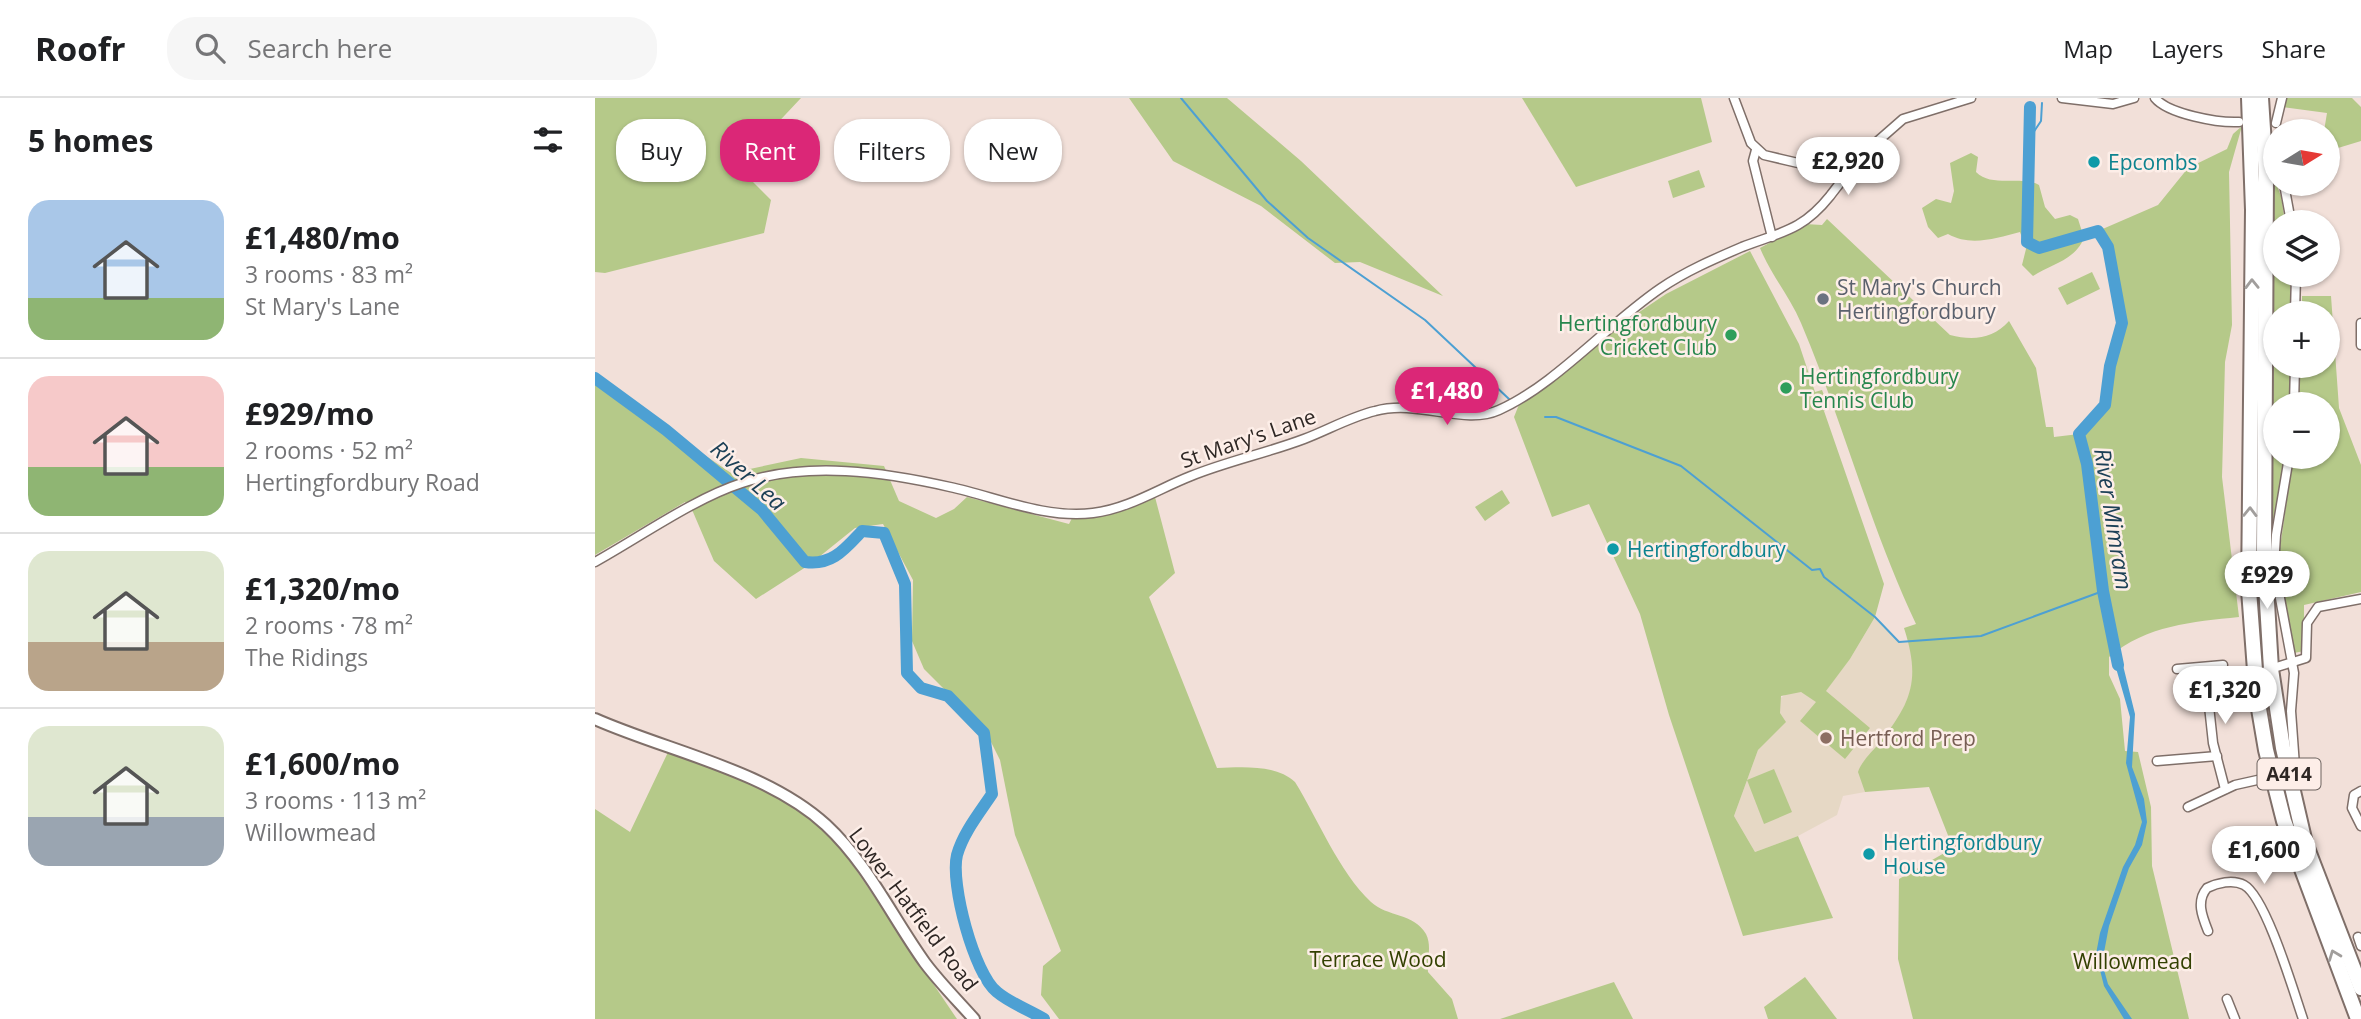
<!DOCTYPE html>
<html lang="en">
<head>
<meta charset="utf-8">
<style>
  body { margin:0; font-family:"Open Sans",sans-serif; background:#f6f6f6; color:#202124; height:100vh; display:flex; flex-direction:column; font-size:26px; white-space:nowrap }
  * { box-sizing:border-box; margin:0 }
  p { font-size:23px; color:#757577 }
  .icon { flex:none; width:38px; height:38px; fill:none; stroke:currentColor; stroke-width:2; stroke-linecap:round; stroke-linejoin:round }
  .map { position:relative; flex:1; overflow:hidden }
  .panel { display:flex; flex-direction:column; background:#fff; width:595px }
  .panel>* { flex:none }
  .hud { position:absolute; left:21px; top:21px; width:665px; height:63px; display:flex; gap:14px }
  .needle { width:46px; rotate:79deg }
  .buttons { position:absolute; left:1668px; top:21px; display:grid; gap:14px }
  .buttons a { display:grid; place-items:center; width:77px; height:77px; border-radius:50%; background:#fff; box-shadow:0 2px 5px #0004; font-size:35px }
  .price { position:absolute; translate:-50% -60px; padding:0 16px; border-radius:24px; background:#fff; color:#222; font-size:23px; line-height:46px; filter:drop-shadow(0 2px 4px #0008) }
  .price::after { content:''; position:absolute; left:50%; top:42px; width:21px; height:16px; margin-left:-10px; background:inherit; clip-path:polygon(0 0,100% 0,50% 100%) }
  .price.active { background:#db2777; color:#fff }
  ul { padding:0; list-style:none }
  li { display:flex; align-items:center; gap:21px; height:175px; padding:0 28px }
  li+li { border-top:2px solid #e0e0e0 }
  li span { display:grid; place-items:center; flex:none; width:196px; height:140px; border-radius:21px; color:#555 }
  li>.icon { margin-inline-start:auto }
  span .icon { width:84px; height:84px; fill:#fffc; stroke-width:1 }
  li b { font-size:30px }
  h2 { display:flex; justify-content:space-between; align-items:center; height:84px; padding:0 28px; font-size:30px }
  .chip { padding:0 24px; border-radius:28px; background:#fff; box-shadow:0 2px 5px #0004; font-size:24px; line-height:63px }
  .chip.active { background:#db2777; color:#fff }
  header { display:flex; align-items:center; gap:42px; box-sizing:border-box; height:98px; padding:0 35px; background:#fff; border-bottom:2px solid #e0e0e0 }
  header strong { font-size:33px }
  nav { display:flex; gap:38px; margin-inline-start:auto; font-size:24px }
  .search { width:490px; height:63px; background:#f6f6f6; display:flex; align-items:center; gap:18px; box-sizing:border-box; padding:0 24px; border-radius:28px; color:#757577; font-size:26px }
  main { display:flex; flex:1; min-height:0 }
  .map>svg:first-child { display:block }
  .education { fill:#e6d8c5 }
  .green { fill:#b5c989 }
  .water { fill:#4da0d3 }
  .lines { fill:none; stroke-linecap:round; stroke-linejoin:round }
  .stream { stroke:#4da0d3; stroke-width:2 }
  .river { stroke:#4da0d3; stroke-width:12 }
  .street-casing { stroke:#7f6f69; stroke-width:11 }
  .secondary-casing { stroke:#7f6f69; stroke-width:14 }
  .highway-casing { stroke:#7f6f69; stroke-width:18 }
  .street { stroke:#fff; stroke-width:8 }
  .secondary { stroke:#fff; stroke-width:10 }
  .highway { stroke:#fff; stroke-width:14 }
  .oneway { stroke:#a19e9c }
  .culture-dot { fill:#0f9aa8; stroke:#fdeee8; stroke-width:2.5 }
  .worship-dot { fill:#6b7280; stroke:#fdeee8; stroke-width:2.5 }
  .leisure-dot { fill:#2e9e5b; stroke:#fdeee8; stroke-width:2.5 }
  .education-dot { fill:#8d6e63; stroke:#fdeee8; stroke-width:2.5 }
  .labels { text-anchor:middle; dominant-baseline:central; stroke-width:5; stroke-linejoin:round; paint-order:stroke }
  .shield { fill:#fdeee8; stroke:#6c635f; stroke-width:2 }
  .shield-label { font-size:19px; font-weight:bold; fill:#2e2724 }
  .culture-label { font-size:21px; fill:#0d838f; stroke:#fdeee8; text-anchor:start }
  .worship-label { font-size:21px; fill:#5b616d; stroke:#fdeee8; text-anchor:start }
  .leisure-label { font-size:21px; fill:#27864d; stroke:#fdeee8; text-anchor:end }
  .street-label { font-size:21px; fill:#2e2724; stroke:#fdeee8 }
  .education-label { font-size:21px; fill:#785e54; stroke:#fdeee8; text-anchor:start }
  .park-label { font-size:21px; fill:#334102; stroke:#fdeee8 }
  .water-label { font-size:23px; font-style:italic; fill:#1d4157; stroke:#fdeee8 }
</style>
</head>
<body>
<header>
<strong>Roofr</strong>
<div class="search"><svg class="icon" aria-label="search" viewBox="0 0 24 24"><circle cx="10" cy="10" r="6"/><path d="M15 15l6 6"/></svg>Search here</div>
<nav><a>Map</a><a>Layers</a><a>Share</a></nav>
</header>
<main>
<section class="panel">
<h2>5 homes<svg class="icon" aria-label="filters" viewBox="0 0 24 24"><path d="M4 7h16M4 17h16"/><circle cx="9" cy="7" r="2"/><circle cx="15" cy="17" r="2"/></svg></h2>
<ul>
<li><span style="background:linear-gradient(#a9c7e8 70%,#8fb573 0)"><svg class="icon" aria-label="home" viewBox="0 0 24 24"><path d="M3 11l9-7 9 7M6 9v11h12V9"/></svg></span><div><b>£1,480/mo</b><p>3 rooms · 83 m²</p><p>St Mary's Lane</p></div></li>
<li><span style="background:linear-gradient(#f6c9c9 65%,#8fb573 0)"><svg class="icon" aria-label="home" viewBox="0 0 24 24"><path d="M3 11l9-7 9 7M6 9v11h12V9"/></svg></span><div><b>£929/mo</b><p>2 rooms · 52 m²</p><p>Hertingfordbury Road</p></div></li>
<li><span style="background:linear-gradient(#dfe7d0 65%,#b9a48a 0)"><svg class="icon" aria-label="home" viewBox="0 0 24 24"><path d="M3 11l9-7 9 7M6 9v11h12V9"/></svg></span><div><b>£1,320/mo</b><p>2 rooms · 78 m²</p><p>The Ridings</p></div></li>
<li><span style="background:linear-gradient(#dfe7d0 65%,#9aa5b1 0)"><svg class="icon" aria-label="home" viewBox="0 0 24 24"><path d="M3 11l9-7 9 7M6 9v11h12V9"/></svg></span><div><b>£1,600/mo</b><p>3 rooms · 113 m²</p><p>Willowmead</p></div></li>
</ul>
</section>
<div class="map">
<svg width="1766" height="921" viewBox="0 0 1766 921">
  <rect width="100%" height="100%" fill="#f2e0d9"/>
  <!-- education -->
  <path class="education" d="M1280,519L1304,544L1313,543L1318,560V589L1303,621L1265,669L1270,694L1248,698L1242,717L1203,738L1160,754L1139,718L1163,652L1184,628V601L1196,593L1206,594L1222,604L1255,561Z"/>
  <!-- green -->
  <g class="green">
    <path d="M0,0H206L142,68L176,102L169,135L10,175L0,174Z"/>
    <path d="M534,0H632L706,63L848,198L765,164L740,165L666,108L578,63Z"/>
    <path d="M927,0H1106L1117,44L981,89Z"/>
    <path d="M1692,0H1757L1766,9V43L1743,50L1733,57L1732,33H1729L1732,15L1687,9Z"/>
    <path d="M1647,28L1634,74L1637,227L1630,264L1627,379L1644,519C1597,524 1552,527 1514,559V577L1525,601L1530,653L1543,654L1556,709L1557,768L1594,921H1318L1303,861L1304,781L1358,750L1334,689L1270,694L1263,674C1267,662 1278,653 1286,643C1318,602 1325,580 1309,530L1321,526C1275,429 1248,324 1206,225C1195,199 1176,177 1165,150L1210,126L1227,127L1232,121L1355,237C1378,243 1398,241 1414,223L1441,270L1451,329H1458L1459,339L1484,336L1510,307L1515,272L1527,225L1513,149L1503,133L1563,107L1593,70L1632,51L1638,36Z"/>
    <path d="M1376,55L1383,59L1381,74C1397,90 1425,77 1444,87L1450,109L1460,121L1475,117L1483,121L1489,140C1480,162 1457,166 1438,178L1427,167L1431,151L1425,134C1401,140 1376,149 1353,136L1343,140L1333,129L1327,110L1341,101L1356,105L1359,93L1355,65Z"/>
    <path d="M1675,70L1686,98L1690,124H1680V177H1695L1696,215H1680V268H1697L1695,306H1680V359H1692L1675,438Z"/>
    <path d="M1104,72L1110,89L1078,100L1073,83Z"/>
    <path d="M1155,153L1204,246L1220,294L1227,292L1234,310L1229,313L1289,486L1280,519L1255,561L1231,593L1275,630L1250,661L1205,623L1221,604L1206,594L1186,598L1185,615L1191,624L1163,652L1139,718L1160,754L1203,738L1238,820L1148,838L1074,617L1045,516L994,406L957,419L919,319L925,304L961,280L1025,227L1071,196Z"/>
    <path d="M1497,174L1505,191L1472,207L1463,190Z"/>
    <path d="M1707,198H1736L1744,310L1766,367V494L1709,507V553L1699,555L1683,464L1698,359H1732V306H1703L1706,268H1732V215H1707Z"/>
    <path d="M0,283L136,375L206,360L289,368L304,403L341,420L359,411L372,399L474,426L477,420L494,419L560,399L580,475L554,499L622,670C646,669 681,666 700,684C723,721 744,774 776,804C792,819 819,815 831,836C837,848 832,861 833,874L857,901L863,921H464L446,897L448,868L466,853L420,737L405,662L390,632L329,571L317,543L318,482L288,426L260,430L214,467L161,501L119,463L98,414L90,404L0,457Z"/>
    <path d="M907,392L915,405L890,423L880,409Z"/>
    <path d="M75,650L187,701L221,725L247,751L362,921H0V711L35,734Z"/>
    <path d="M1179,671L1197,714L1169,726L1152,682Z"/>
    <path d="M1210,879L1242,921H1173L1169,909Z"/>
    <path d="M1019,884L1038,921H905Z"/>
  </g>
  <!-- water -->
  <path class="water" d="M1524,551L1540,616L1537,669L1549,701L1552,724L1547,747L1534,770L1514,828L1507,865L1513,886L1537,921H1529L1509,888L1501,856L1505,835L1528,769L1540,747L1547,724L1531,665L1535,619L1517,556Z"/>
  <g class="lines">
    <!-- stream -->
    <g class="stream">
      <path d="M586,0L672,103L713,140L830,222L914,301"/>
      <path d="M1434,41L1446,23L1447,5"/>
      <path d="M950,319H961L1086,368L1217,472L1225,471L1229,479L1280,519L1304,544L1386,538L1508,493"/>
    </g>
    <!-- river -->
    <g class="river">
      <path d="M1435,9L1432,144L1444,150L1503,133L1513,149L1527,225L1515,268L1510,307L1484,336L1492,366L1508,493L1523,567"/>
      <path d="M0,280L71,332L167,412L210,464C237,468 250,451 267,433L289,435L310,486L312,575L326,590L353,598L389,635L397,696C385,714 368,735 362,757C355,785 379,876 402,894C415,905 434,912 449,921"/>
    </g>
    <defs>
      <g id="street">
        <path d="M1139,0L1156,45L1169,57L1203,65L1239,66L1268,56L1308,21L1376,0"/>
        <path d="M1467,0L1518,6L1539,0"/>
        <path d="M1560,0C1573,16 1623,25 1644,24"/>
        <path d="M1681,25L1687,0"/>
        <path d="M1161,52L1158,63L1177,139"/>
        <path d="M1689,86L1696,124"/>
        <path d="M1700,215L1701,177"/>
        <path d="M1766,225V247"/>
        <path d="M1699,306L1700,268"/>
        <path d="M1694,359L1681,437L1679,468L1699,575L1696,613L1700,668"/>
        <path d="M0,464C45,439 100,400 147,385C213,363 289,374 355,389C401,399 450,421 498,415C533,411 565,390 596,378C633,363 672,355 709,341C733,332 755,319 780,313C824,301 869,328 904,312C959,288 1014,225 1066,190C1091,173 1119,161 1147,149C1186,134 1207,133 1235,98C1244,86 1252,78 1256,63"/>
        <path d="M1582,571L1628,567"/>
        <path d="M1610,571L1618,645L1630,691"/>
        <path d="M1672,572L1711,560L1712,525L1723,509L1766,501"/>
        <path d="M1562,663L1622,658"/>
        <path d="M1766,693L1759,697L1757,710L1766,728"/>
        <path d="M1593,709L1640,687L1694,675"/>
        <path d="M1613,833C1607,818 1601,803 1612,790C1622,785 1638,781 1649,787C1671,799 1699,895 1708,921"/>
        <path d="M1763,839L1766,848"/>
        <path d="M1632,901L1640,921"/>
      </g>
      <path id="secondary" d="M0,621C72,653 171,672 231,727C273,766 297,819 330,865C345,885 363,903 379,921"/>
      <g id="highway">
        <path d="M1654,0L1658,112L1654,492L1662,599L1671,652L1689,723L1763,921"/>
        <path d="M1666,0L1671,78L1669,455L1676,571L1688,650L1710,745L1766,890"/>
      </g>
    </defs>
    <!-- street casing -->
    <use href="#street" class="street-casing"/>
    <!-- secondary casing -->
    <use href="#secondary" class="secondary-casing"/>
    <!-- highway casing -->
    <use href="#highway" class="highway-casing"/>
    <!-- street -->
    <use href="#street" class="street"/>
    <!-- secondary -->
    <use href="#secondary" class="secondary"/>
    <!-- highway -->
    <use href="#highway" class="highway"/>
  </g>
  <!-- one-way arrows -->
  <defs><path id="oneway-chevron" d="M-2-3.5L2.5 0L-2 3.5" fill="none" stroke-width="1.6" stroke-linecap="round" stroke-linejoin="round" transform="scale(1.75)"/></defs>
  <g class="oneway">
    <use href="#oneway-chevron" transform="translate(1657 186) rotate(-91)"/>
    <use href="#oneway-chevron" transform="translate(1655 414) rotate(-89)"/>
    <use href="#oneway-chevron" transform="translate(1739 857) rotate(-111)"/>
  </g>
  <!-- markers -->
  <g class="culture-dot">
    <circle cx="1499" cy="64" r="7"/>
    <circle cx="1018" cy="451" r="7"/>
    <circle cx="1274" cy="756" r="7"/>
  </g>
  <circle class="worship-dot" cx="1228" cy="201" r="7"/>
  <g class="leisure-dot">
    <circle cx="1136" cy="237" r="7"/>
    <circle cx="1191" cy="290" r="7"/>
  </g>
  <circle class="education-dot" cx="1231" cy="640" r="7"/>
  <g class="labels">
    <!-- shield labels -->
    <rect class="shield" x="1662.5" y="660.5" width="63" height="31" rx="5"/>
    <g class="shield-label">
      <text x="1694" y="676">A414</text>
    </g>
    <!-- culture labels -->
    <g class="culture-label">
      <text x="1513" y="64">Epcombs</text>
      <text x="1032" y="451">Hertingfordbury</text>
      <text x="1288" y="744">Hertingfordbury<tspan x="1288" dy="24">House</tspan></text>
    </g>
    <!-- worship labels -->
    <g class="worship-label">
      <text x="1242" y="189">St Mary's Church<tspan x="1242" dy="24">Hertingfordbury</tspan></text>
    </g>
    <!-- leisure labels -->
    <g class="leisure-label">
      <text x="1122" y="225">Hertingfordbury<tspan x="1122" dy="24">Cricket Club</tspan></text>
      <text x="1205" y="278" text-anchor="start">Hertingfordbury<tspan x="1205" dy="24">Tennis Club</tspan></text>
    </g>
    <!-- street labels -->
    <g class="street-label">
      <text transform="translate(653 340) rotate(-19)">St Mary's Lane</text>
      <text transform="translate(319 811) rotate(53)">Lower Hatfield Road</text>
    </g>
    <!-- education labels -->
    <g class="education-label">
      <text x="1245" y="640">Hertford Prep</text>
    </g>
    <!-- park labels -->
    <g class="park-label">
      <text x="783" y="861">Terrace Wood</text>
      <text x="1538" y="863">Willowmead</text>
    </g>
    <!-- water labels -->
    <g class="water-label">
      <text transform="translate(154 377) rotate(42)">River Lea</text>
      <text transform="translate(1519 421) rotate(81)">River Mimram</text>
    </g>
  </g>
</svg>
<div class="buttons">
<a><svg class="needle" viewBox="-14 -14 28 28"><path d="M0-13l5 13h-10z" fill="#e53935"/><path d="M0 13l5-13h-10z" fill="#757577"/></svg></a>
<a><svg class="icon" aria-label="layers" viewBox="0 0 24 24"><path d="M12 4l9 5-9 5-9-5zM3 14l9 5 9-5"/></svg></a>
<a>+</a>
<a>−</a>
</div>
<b class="price" style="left:1253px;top:99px">£2,920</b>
<b class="price active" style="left:852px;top:329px">£1,480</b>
<b class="price" style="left:1672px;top:513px">£929</b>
<b class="price" style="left:1630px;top:628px">£1,320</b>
<b class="price" style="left:1669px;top:788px">£1,600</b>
<div class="hud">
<a class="chip">Buy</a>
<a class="chip active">Rent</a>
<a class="chip">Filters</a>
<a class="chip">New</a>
</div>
</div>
</main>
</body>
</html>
